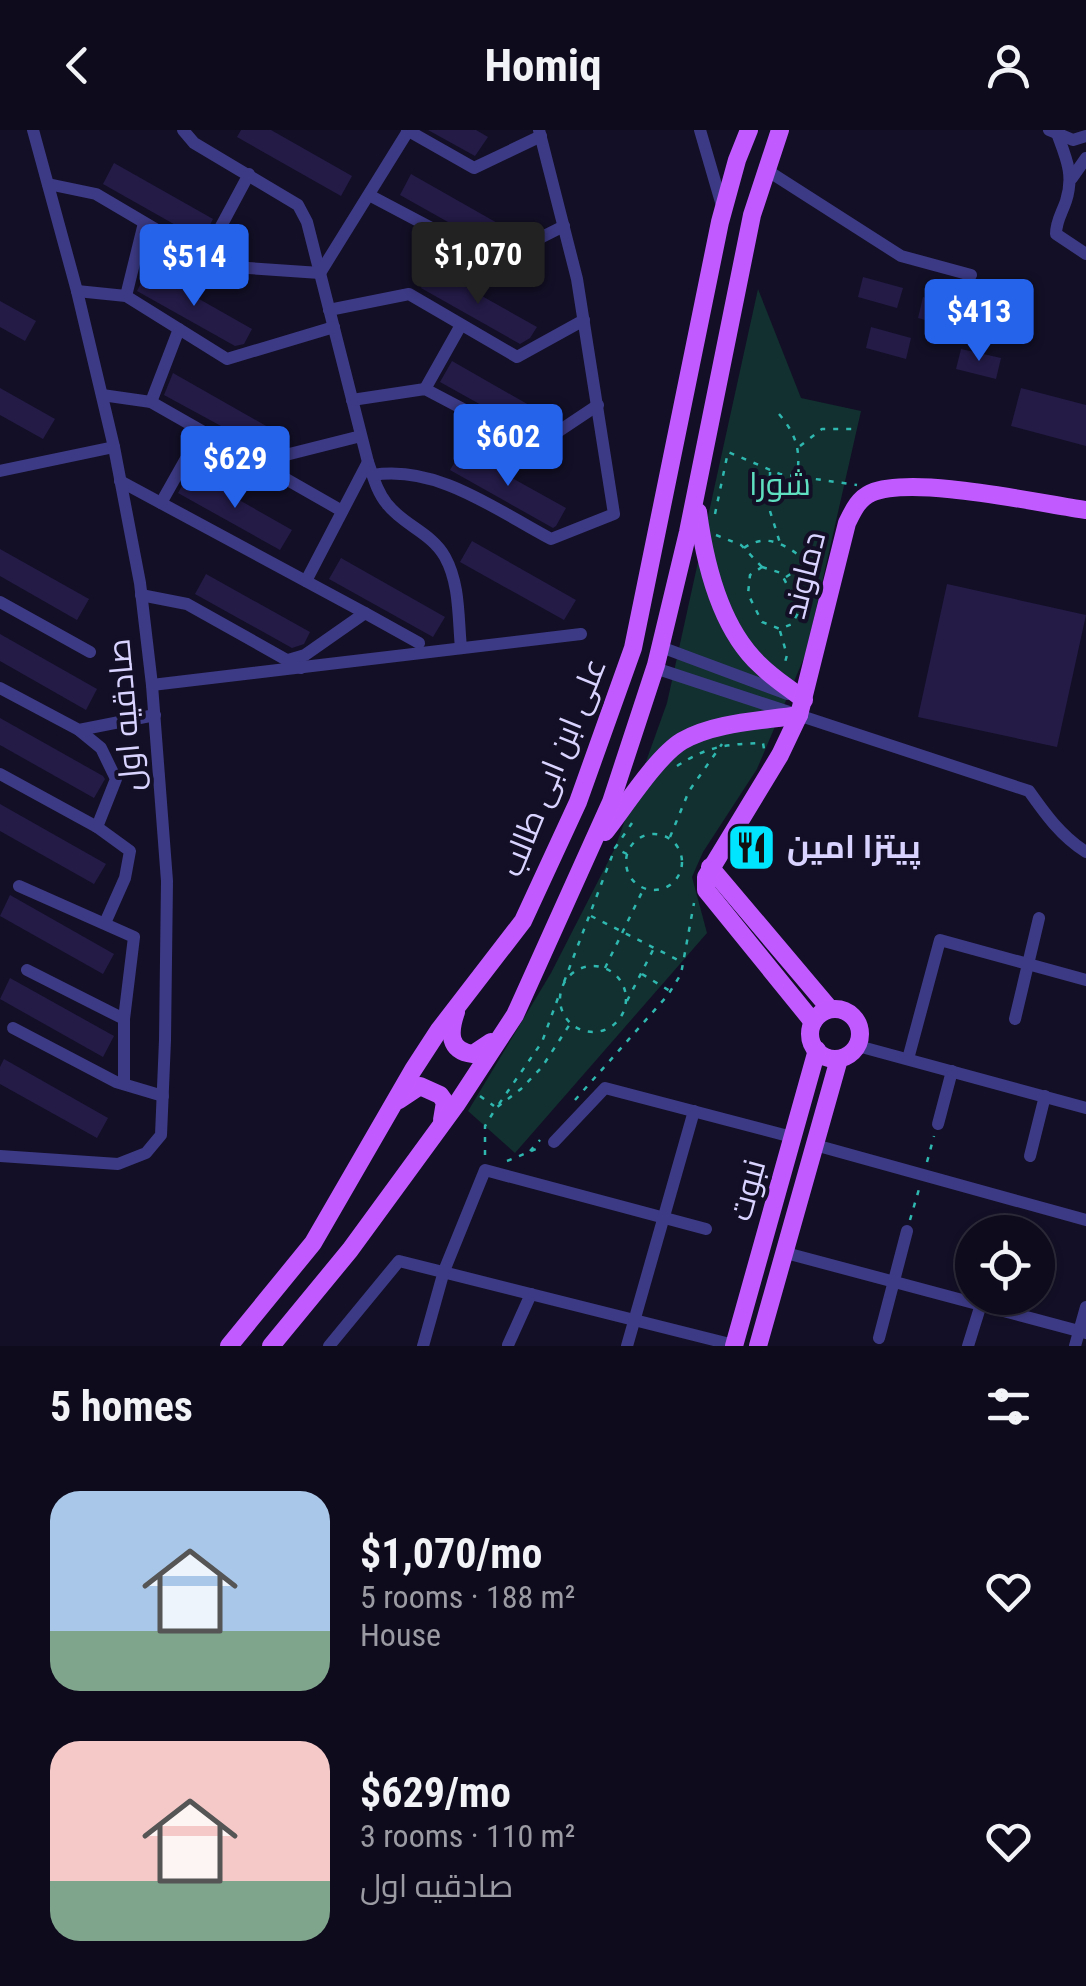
<!DOCTYPE html>
<html lang="en">
<head>
<meta charset="utf-8">
<style>
  body { margin:0; font-family:"Roboto Condensed",Cairo,sans-serif; background:#171425; color:#f1f3f6; height:100vh; display:flex; flex-direction:column; font-size:38px; white-space:nowrap }
  * { box-sizing:border-box; margin:0 }
  p { font-size:32px; color:#9b9ba3 }
  .icon { flex:none; width:55px; height:55px; fill:none; stroke:currentColor; stroke-width:2; stroke-linecap:round; stroke-linejoin:round }
  .map { position:relative; height:1216px; overflow:hidden }
  .drawer { display:flex; flex-direction:column; background:#0e0b1c; flex:1 }
  .drawer>* { flex:none }
  .controls { position:absolute; left:955px; top:1085px; display:grid; gap:20px }
  .controls a { display:grid; place-items:center; width:100px; height:100px; border-radius:50%; background:#0e0b1c; box-shadow:0 2px 8px #0004,0 0 0 2px #2e2b3b; font-size:50px }
  .price { position:absolute; translate:-50% -85px; padding:0 22px; border-radius:10px; background:#2563eb; color:#fff; font-size:32px; line-height:65px; filter:drop-shadow(0 2px 5px #0008) }
  .price::after { content:''; position:absolute; left:50%; top:60px; width:30px; height:22px; margin-left:-15px; background:inherit; clip-path:polygon(0 0,100% 0,50% 100%) }
  .price.current { background:#222; color:#fff }
  ul { padding:0; list-style:none }
  li { display:flex; align-items:center; gap:30px; height:250px; padding:0 50px }
  li span { display:grid; place-items:center; flex:none; width:280px; height:200px; border-radius:30px; color:#555 }
  li>.icon { margin-inline-start:auto }
  span .icon { width:120px; height:120px; fill:#fffc; stroke-width:1 }
  li b { font-size:42px }
  h2 { display:flex; justify-content:space-between; align-items:center; height:120px; padding:0 50px; font-size:42px }
  header { display:flex; justify-content:space-between; align-items:center; height:130px; padding:0 50px; background:#0e0b1c; font-size:45px; font-weight:700 }
  .map>svg:first-child { display:block }
  .green { fill:#12302f }
  .building { fill:#241b47 }
  .lines { fill:none; stroke-linecap:round; stroke-linejoin:round }
  .path { stroke:#2fb8b0; stroke-width:2.5; stroke-dasharray:5 8; stroke-linecap:butt }
  .minor { stroke:#3d3a85; stroke-width:12 }
  .major { stroke:#c25bff; stroke-width:18 }
  .labels { text-anchor:middle; dominant-baseline:central; stroke-width:8; stroke-linejoin:round; paint-order:stroke }
  .park-label { font-size:32px; fill:#5fe0c0; stroke:#130f26 }
  .street-label { font-size:32px; fill:#d9d4ff; stroke:#130f26 }
  .poi-label { font-size:32px; font-weight:bold; fill:#d9d4ff; stroke:#130f26; text-anchor:start }
</style>
</head>
<body>
<header><svg class="icon" aria-label="back" viewBox="0 0 24 24"><path d="M15 5l-7 7 7 7"/></svg>Homiq<svg class="icon" aria-label="person" viewBox="0 0 24 24"><circle cx="12" cy="8" r="4"/><path d="M4 21q1-7 8-7t8 7"/></svg></header>
<div class="map">
<svg width="1086" height="1216" viewBox="0 0 1086 1216">
  <rect width="100%" height="100%" fill="#130f26"/>
  <!-- green -->
  <path class="green" d="M758,159L801,268L861,281L806,523L757,639L703,722L692,747L707,803L515,1023L468,981L551,843L615,718L667,573Z"/>
  <!-- building -->
  <g class="building">
    <path d="M241,0H271L352,46L341,66L237,7Z"/>
    <path d="M428,0H476L488,7L475,26Z"/>
    <path d="M114,33L213,89L202,110L103,54Z"/>
    <path d="M411,44L515,103L510,112L496,119L400,65Z"/>
    <path d="M432,138L537,197L530,208L520,214L421,158Z"/>
    <path d="M148,140L252,199L244,214L235,216L137,161Z"/>
    <path d="M863,147L903,158L897,178L858,167Z"/>
    <path d="M994,165L1033,176L1028,197L988,186Z"/>
    <path d="M923,167L963,178L957,199L918,188Z"/>
    <path d="M0,171L36,191L25,211L0,197Z"/>
    <path d="M871,197L911,208L906,229L866,218Z"/>
    <path d="M961,219L1001,228L996,249L956,239Z"/>
    <path d="M452,231L550,287L543,300L535,305L440,252Z"/>
    <path d="M173,243L275,301L265,320L164,265Z"/>
    <path d="M0,258L55,289L43,309L0,285Z"/>
    <path d="M1021,258L1086,275V316L1011,296Z"/>
    <path d="M462,320L566,378L556,396L553,398L450,340Z"/>
    <path d="M190,342L292,400L280,420L178,363Z"/>
    <path d="M472,411L576,470L564,490L460,432Z"/>
    <path d="M0,419L89,469L77,490L0,446Z"/>
    <path d="M341,428L445,487L433,507L329,449Z"/>
    <path d="M206,444L310,502L304,514L292,518L195,464Z"/>
    <path d="M947,454L1086,485L1057,617L918,587Z"/>
    <path d="M0,504L97,559L86,580L0,531Z"/>
    <path d="M0,588L103,646L105,649L94,668L0,615Z"/>
    <path d="M0,674L106,734L94,754L0,701Z"/>
    <path d="M10,765L114,824L103,844L0,786Z"/>
    <path d="M10,848L114,906L103,927L0,869Z"/>
    <path d="M4,929L108,988L97,1008L0,954V937Z"/>
  </g>
  <g class="lines">
    <!-- path -->
    <g class="path">
      <path d="M779,284C796,304 801,320 797,346"/>
      <path d="M800,316L822,299H857"/>
      <path d="M770,342V381L780,413"/>
      <path d="M715,384L728,322L780,344L857,355"/>
      <path d="M716,405L741,415L762,437"/>
      <path d="M744,418C768,401 788,417 808,432"/>
      <path d="M762,437L781,443L798,476V483L792,494L780,499L762,492L748,464L750,445Z"/>
      <path d="M786,447L812,430L823,428"/>
      <path d="M780,501L787,525L784,536"/>
      <path d="M677,636C708,616 726,614 763,613L764,619"/>
      <circle cx="654" cy="732" r="28"/>
      <path d="M670,707L689,661L722,614"/>
      <path d="M627,724L615,718L632,693"/>
      <path d="M591,786L682,832"/>
      <circle cx="593" cy="869" r="33"/>
      <path d="M605,838L643,760"/>
      <path d="M642,844L670,861"/>
      <path d="M564,852L615,718"/>
      <path d="M627,871L653,820"/>
      <path d="M480,966L494,976"/>
      <path d="M575,970L668,865L681,844L694,773"/>
      <path d="M499,974L542,912L558,868"/>
      <path d="M530,1021L540,1010"/>
      <path d="M485,1025V996L496,978L521,959L542,937L570,894"/>
      <path d="M507,1031L541,1017"/>
      <path d="M927,1032L934,1006"/>
      <path d="M910,1090L919,1059"/>
    </g>
    <!-- minor -->
    <g class="minor">
      <path d="M183,0L194,13L298,75L307,92L368,332C373,346 377,362 387,374C403,395 432,403 445,427C460,454 458,488 461,518"/>
      <path d="M407,0L474,38L541,6"/>
      <path d="M700,0L723,79"/>
      <path d="M1049,0L1073,10L1086,6"/>
      <path d="M1058,6C1067,30 1074,46 1066,71C1062,83 1056,91 1056,104L1086,124"/>
      <path d="M765,39L901,126L971,145"/>
      <path d="M1072,48L1086,28"/>
      <path d="M48,54L96,64L218,136L320,143L408,1"/>
      <path d="M369,65L494,131L564,96"/>
      <path d="M204,128L249,44"/>
      <path d="M77,161L126,166L227,229L334,197"/>
      <path d="M126,166L144,93"/>
      <path d="M329,180L409,164L517,227L584,190"/>
      <path d="M425,259L461,195"/>
      <path d="M102,265L151,272L342,381"/>
      <path d="M352,270L425,259L535,317L598,275"/>
      <path d="M151,272L179,199"/>
      <path d="M254,333L361,306"/>
      <path d="M0,341L114,317"/>
      <path d="M373,345C438,335 496,380 551,409L614,384L577,149L539,0"/>
      <path d="M120,351L365,483"/>
      <path d="M161,373L201,302"/>
      <path d="M306,451L368,332"/>
      <path d="M141,465L187,474L301,538"/>
      <path d="M0,472L90,522"/>
      <path d="M661,517L787,564"/>
      <path d="M288,530L305,525L365,483L419,513"/>
      <path d="M655,538L1029,661C1046,685 1061,706 1086,722"/>
      <path d="M152,555L581,504"/>
      <path d="M0,558L79,600L155,585"/>
      <path d="M79,600L101,618L116,649L97,697"/>
      <path d="M0,644L97,697L130,721L125,748L105,793"/>
      <path d="M19,756L134,807L124,889L27,840"/>
      <path d="M1015,889L1039,788"/>
      <path d="M13,898L116,952L163,966"/>
      <path d="M858,916L1086,978"/>
      <path d="M908,929L940,810L1086,850"/>
      <path d="M124,954V889"/>
      <path d="M938,994L952,941"/>
      <path d="M554,1012L605,958L792,1007"/>
      <path d="M815,1015L1086,1090"/>
      <path d="M0,1026L118,1034L146,1023L161,1005L165,910L167,751L152,555L140,453L114,317L77,161L33,0"/>
      <path d="M1030,1026L1045,966"/>
      <path d="M786,1123L1086,1203"/>
      <path d="M879,1208L907,1101"/>
      <path d="M508,1215L531,1164"/>
      <path d="M329,1216L399,1131L734,1215"/>
      <path d="M423,1216L444,1141L485,1040L706,1099"/>
      <path d="M627,1216L694,981"/>
      <path d="M968,1216L982,1171"/>
      <path d="M1075,1216L1086,1177"/>
    </g>
    <!-- major -->
    <g class="major">
      <path d="M698,382C705,434 720,498 760,535C773,548 789,558 804,570"/>
      <path d="M605,702C624,678 657,626 682,611C715,592 762,591 799,585"/>
      <path d="M710,737L830,879"/>
      <circle cx="835" cy="904" r="25"/>
      <path d="M456,882C449,902 448,921 473,924L491,912"/>
      <path d="M813,892L706,760V747L780,625L799,585L847,393C853,381 858,369 871,363C913,345 1037,373 1086,380"/>
      <path d="M399,970L420,956L440,965L445,972L442,990"/>
      <path d="M229,1216L313,1113L413,940L439,900L523,791L578,672L633,518L720,92L737,30L749,0"/>
      <path d="M271,1216L350,1120L456,975L515,885L611,672L656,535L688,402L752,85L780,0"/>
      <path d="M734,1216L817,920"/>
      <path d="M758,1216L839,929"/>
    </g>
  </g>
  <!-- icons -->
  <defs>
    <symbol id="restaurant-square" viewBox="-11 -11 22 22"><rect x="-9" y="-9" width="18" height="18" rx="4" fill="#00e5ff" stroke="#130f26"/><path d="M-5-6h1v4h1v-4h1v4h1v-4h1v5L-1.5 .5V6h-2V.5L-5-1ZM5-6V6H3V1.5H1.5Q1.5-4 5-6Z" fill="#111"/></symbol>
  </defs>
  <g fill-rule="evenodd">
    <use href="#restaurant-square" x="724" y="690" width="55" height="55"/>
  </g>
  <g class="labels">
    <!-- park labels -->
    <g class="park-label">
      <text x="780" y="354">شورا</text>
    </g>
    <!-- street labels -->
    <g class="street-label">
      <text transform="translate(804 445) rotate(-76)">دماوند</text>
      <text transform="translate(125 585) rotate(-95)">صادقیه اول</text>
      <text transform="translate(553 637) rotate(-68)">علی ابن ابی طالب</text>
      <text transform="translate(747 1060) rotate(-75)">نبوت</text>
    </g>
    <!-- poi labels -->
    <g class="poi-label">
      <text x="787" y="717">پیتزا امین</text>
    </g>
  </g>
</svg>
<div class="controls">
<a><svg class="icon" aria-label="locate" viewBox="0 0 24 24"><circle cx="12" cy="12" r="6"/><path d="M12 2v4M12 18v4M2 12h4M18 12h4"/></svg></a>
</div>
<b class="price current" style="left:478px;top:177px">$1,070</b>
<b class="price" style="left:194px;top:179px">$514</b>
<b class="price" style="left:979px;top:234px">$413</b>
<b class="price" style="left:508px;top:359px">$602</b>
<b class="price" style="left:235px;top:381px">$629</b>
</div>
<section class="drawer">
<h2>5 homes<svg class="icon" aria-label="filters" viewBox="0 0 24 24"><path d="M4 7h16M4 17h16"/><circle cx="9" cy="7" r="2"/><circle cx="15" cy="17" r="2"/></svg></h2>
<ul>
<li><span style="background:linear-gradient(#a9c7e8 70%,#7fa58c 0)"><svg class="icon" aria-label="home" viewBox="0 0 24 24"><path d="M3 11l9-7 9 7M6 9v11h12V9"/></svg></span><div><b>$1,070/mo</b><p>5 rooms · 188 m²</p><p>House</p></div><svg class="icon" aria-label="heart" viewBox="0 0 24 24"><path d="M12 20l-8-8c-3-5 5-10 8-4 3-6 11-1 8 4z"/></svg></li>
<li><span style="background:linear-gradient(#f6c9c9 70%,#7fa58c 0)"><svg class="icon" aria-label="home" viewBox="0 0 24 24"><path d="M3 11l9-7 9 7M6 9v11h12V9"/></svg></span><div><b>$629/mo</b><p>3 rooms · 110 m²</p><p>صادقیه اول</p></div><svg class="icon" aria-label="heart" viewBox="0 0 24 24"><path d="M12 20l-8-8c-3-5 5-10 8-4 3-6 11-1 8 4z"/></svg></li>
</ul>
</section>
</body>
</html>
